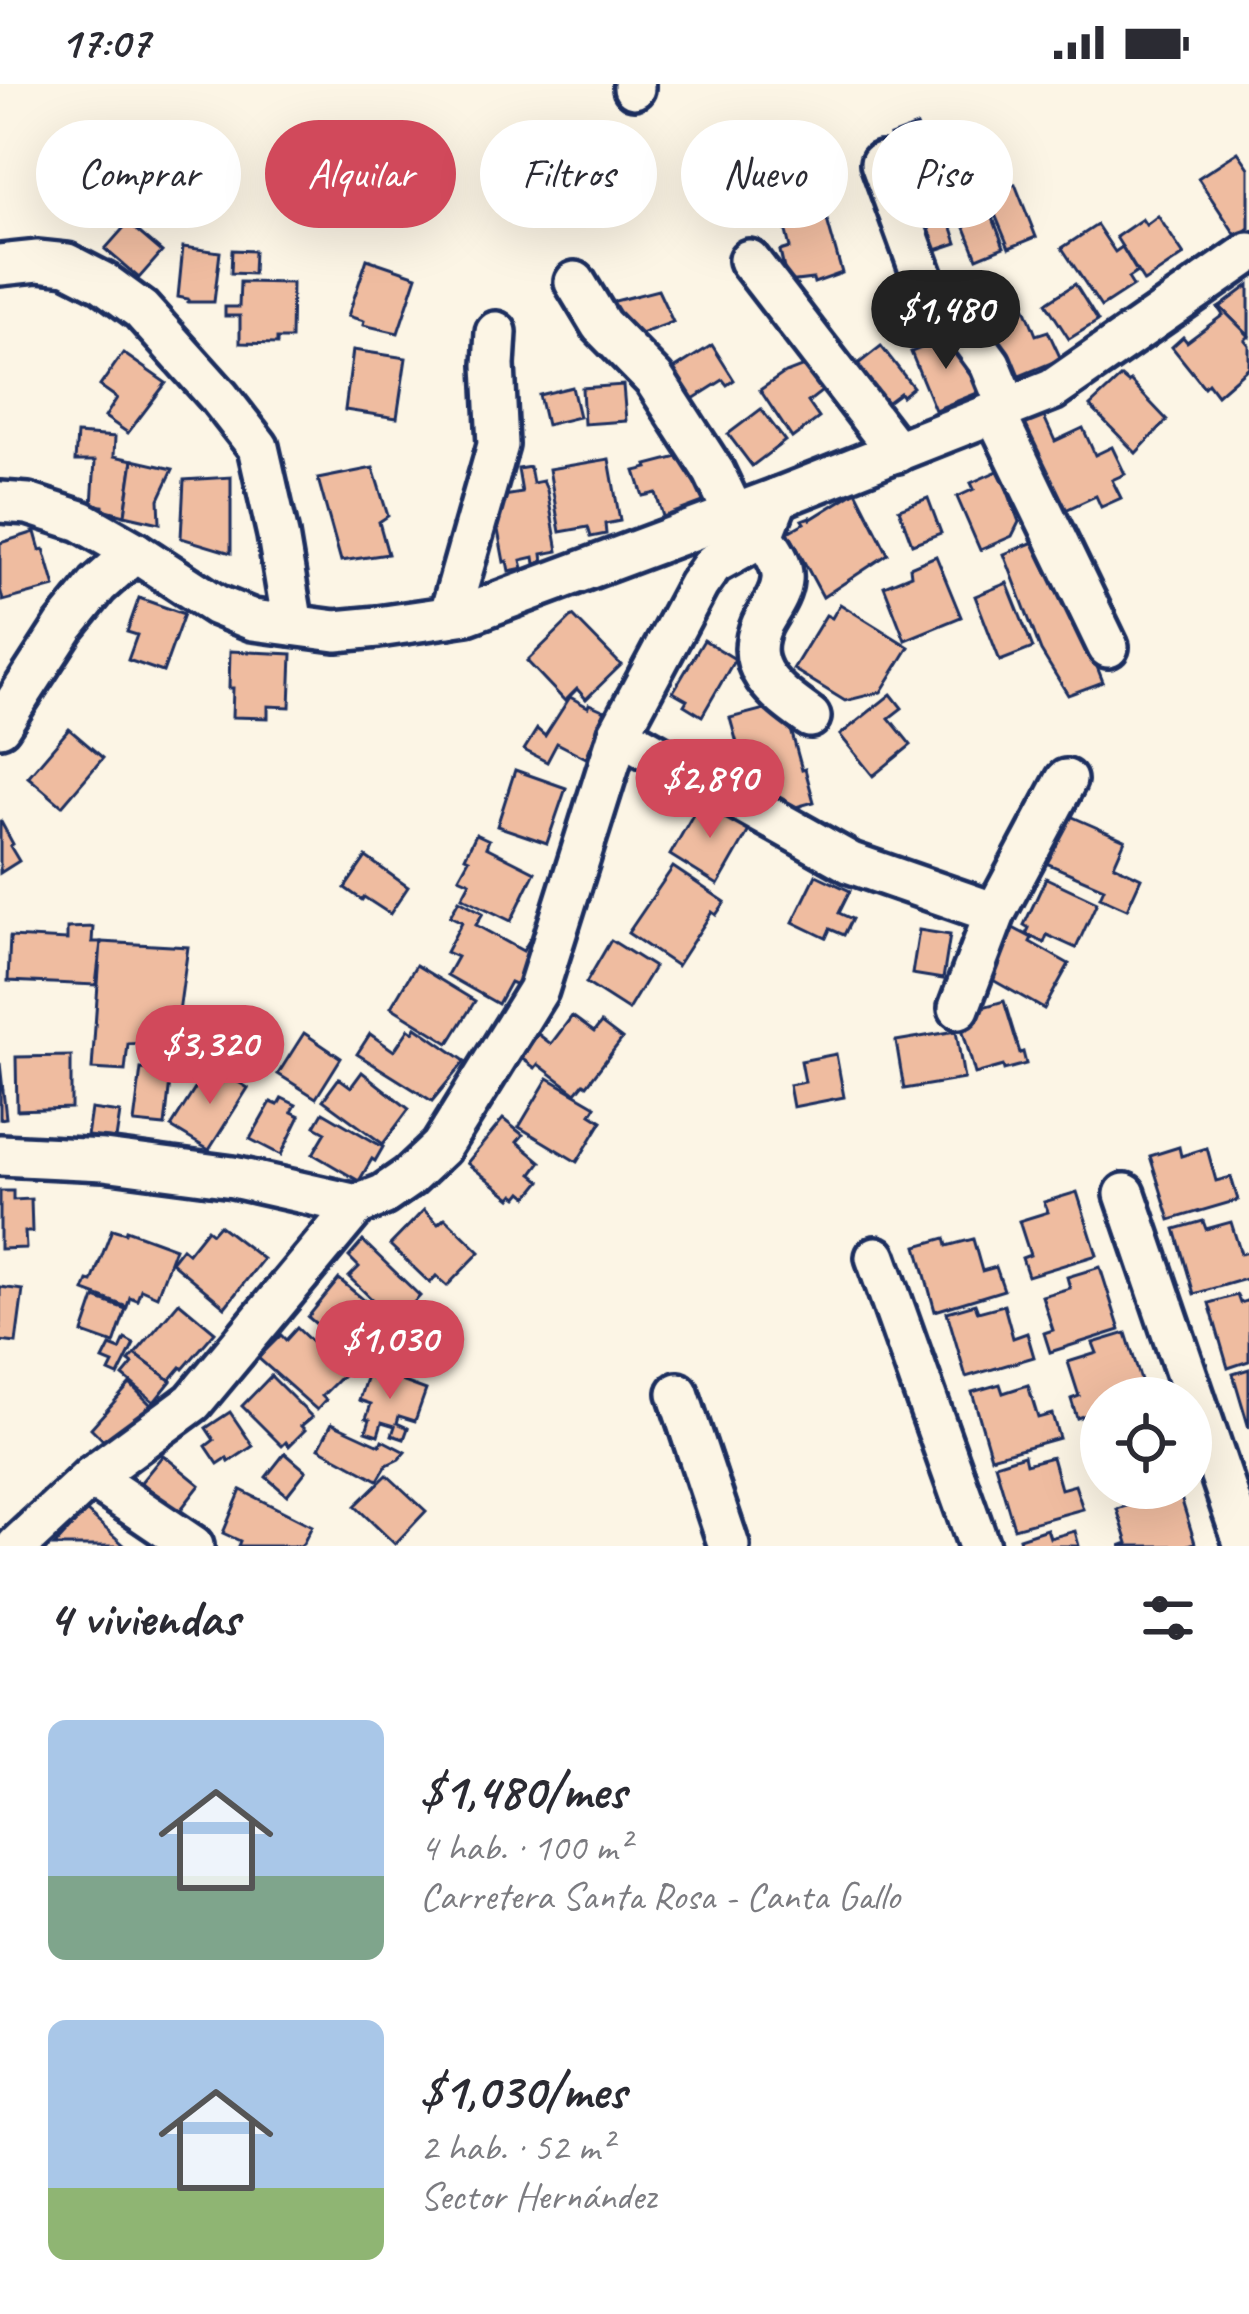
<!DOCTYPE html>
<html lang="es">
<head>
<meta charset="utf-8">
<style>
  body { margin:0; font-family:Caveat,sans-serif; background:#f2f2f3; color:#2b2b33; height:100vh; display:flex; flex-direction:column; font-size:45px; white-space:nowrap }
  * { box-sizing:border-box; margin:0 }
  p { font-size:39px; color:#7c7c81 }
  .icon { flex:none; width:66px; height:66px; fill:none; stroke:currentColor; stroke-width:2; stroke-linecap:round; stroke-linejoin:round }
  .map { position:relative; height:1462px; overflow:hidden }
  .details { display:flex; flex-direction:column; background:#fff; flex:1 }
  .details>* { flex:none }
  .banner { position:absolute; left:36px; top:36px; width:1179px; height:108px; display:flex; gap:24px }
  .buttons { position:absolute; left:1080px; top:1293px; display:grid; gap:24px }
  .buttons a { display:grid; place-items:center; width:132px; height:132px; border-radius:50%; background:#fff; box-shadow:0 12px 48px #0002; font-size:60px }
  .price { position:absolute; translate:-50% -102px; padding:0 27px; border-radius:42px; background:#d1495b; color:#fff; font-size:39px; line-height:78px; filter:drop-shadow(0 3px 6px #0008) }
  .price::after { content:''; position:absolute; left:50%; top:72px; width:36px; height:27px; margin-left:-18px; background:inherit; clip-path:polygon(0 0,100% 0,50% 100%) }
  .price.current { background:#222; color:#fff }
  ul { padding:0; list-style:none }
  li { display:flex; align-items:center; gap:36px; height:300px; padding:0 48px }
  li span { display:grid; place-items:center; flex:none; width:336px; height:240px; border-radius:18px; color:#555 }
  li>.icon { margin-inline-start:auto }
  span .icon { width:144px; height:144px; fill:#fffc; stroke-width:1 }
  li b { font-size:51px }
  h2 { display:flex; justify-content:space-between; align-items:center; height:144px; padding:0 48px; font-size:51px }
  .chip { padding:0 42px; border-radius:54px; background:#fff; box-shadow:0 12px 48px #0002; font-size:42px; line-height:108px }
  .chip.current { background:#d1495b; color:#fff }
  .status { display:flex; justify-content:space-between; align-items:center; height:84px; padding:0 60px; background:#fff; direction:ltr }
  .status svg { height:33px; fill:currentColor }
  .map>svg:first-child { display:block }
  .building { fill:#efbca0; stroke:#1b2f5e; stroke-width:3 }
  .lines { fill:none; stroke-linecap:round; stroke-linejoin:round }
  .minor-casing { stroke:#1b2f5e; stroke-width:48 }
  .minor { stroke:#fcf5e5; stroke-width:39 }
</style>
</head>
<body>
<div class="status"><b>17:07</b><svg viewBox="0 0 49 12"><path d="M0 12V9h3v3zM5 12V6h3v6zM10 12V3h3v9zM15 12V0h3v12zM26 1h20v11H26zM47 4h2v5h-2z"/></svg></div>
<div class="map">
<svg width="1249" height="1462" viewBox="0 0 1249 1462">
  <rect width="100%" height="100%" fill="#fcf5e5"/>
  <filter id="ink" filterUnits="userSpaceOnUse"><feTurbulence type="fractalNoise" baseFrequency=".00833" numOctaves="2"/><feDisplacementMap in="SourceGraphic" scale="24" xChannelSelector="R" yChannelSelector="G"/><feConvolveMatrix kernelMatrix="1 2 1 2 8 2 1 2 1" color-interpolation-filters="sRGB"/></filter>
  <g filter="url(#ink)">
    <!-- building -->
    <g class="building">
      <path d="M917,42L937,94L911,104L890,52Z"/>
      <path d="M1238,68L1249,84V144L1237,153L1198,94Z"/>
      <path d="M975,87L1004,163L977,174L947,98Z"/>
      <path d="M1015,100L1036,153L1009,164L987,111Z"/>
      <path d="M940,107L957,159L930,168L913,116Z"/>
      <path d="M825,129L842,189L814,199L813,195L787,198L780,167L790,164L784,139Z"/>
      <path d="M1158,132L1184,171L1144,198L1116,153L1142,135L1146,141Z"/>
      <path d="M128,139L162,168L139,194L105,165Z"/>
      <path d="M1097,141L1115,168L1122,163L1137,188L1128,194L1133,202L1101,223L1062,164Z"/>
      <path d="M183,163L220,168L214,218H188V215L178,213Z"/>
      <path d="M232,166L254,167L253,190L231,189Z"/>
      <path d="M367,175L417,192L398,249L363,241L364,237L348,232Z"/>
      <path d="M240,198L292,199L291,255H277V260L240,259V232H225V223H239Z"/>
      <path d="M1075,200L1098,237L1069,255L1046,219Z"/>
      <path d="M1249,201V252L1220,223Z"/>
      <path d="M1014,204L1016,208L1018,207L1036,251L1048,247L1061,275L1010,296L1007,273L986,220L1009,211L1007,207Z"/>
      <path d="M658,206L673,238L624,256L611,218Z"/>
      <path d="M1220,223L1249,252L1245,256L1249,261V283L1217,311L1208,299L1204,303L1172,263L1183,253L1187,258L1223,231L1218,224Z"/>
      <path d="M956,250L980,308L935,326L911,268Z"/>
      <path d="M712,261L734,296L727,301L723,296L685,320L666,290Z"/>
      <path d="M881,262L913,303L902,312L900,309L884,321L849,287Z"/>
      <path d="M353,266L406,274L397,334L345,326Z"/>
      <path d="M123,269L166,299L128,349L105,333L117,314L100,302Z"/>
      <path d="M814,278L830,301L808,318L819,334L792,354L760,306L783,290Z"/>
      <path d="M1121,293L1128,299L1130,297L1167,336L1136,369L1090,322Z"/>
      <path d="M623,301L626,337L584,340L582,304Z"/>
      <path d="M572,303L579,333L546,341L539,311Z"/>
      <path d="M761,325L785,357L752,382L728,350Z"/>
      <path d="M1041,326L1055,357L1083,344L1095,371L1112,363L1125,390L1112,396L1121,414L1101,423L1096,412L1061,428L1031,366L1034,364L1021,335Z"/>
      <path d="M77,350L115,353L114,372L133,376L125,431L103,425V422L92,421L95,377H75Z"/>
      <path d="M693,369L710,427L664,436L656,409L643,412L635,387L648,384L647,381Z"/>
      <path d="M609,375L620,437L605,440L606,450L591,453L588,443L560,448L549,385Z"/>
      <path d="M133,376L173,385L159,415L160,439L125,431Z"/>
      <path d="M530,383L533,399L543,397L547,406L558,467L542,470L543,478L535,480L534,473L521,476L523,484L509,487L507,477L504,478L492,414L522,409L518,385Z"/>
      <path d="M373,384L388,432L379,438L388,470L341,477L318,395Z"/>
      <path d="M1000,386L1019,438L1012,452L980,466L957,413L974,405L971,399Z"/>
      <path d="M231,393V469L181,454L184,396Z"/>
      <path d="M856,407L888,470L823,513L788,448L804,439L802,436L810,433L811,435Z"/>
      <path d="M928,414L941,449L912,460L899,425Z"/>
      <path d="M35,448L40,466L44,465L55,503L3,517L0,504V459Z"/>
      <path d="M1046,453L1103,598L1068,611L1041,567L1004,470Z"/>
      <path d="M936,472L961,533L905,556L884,502L911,491L910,483Z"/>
      <path d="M1007,499L1033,564L1000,577L975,512Z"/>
      <path d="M139,514L184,530L163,588L128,576L137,551L127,548Z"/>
      <path d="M840,520L909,563L881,608L845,617L793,585L826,531L832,534Z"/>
      <path d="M573,532L621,581L586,615L577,605L565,617L527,577Z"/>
      <path d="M704,556L735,575L702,632L684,621L687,616L673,608Z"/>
      <path d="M230,567L292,570L290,623L268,622V634L232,633L233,604H229Z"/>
      <path d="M891,610L902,624L889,634L911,661L873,692L840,651Z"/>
      <path d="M570,613L588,623L589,620L605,627L586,674L557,659L547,678L524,666L537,645L545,652Z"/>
      <path d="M784,620L802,686L805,685L814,718L781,727L752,698L748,699L730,634Z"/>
      <path d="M69,645L103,674L62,722L28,693Z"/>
      <path d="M515,686L566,704L547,759L497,742Z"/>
      <path d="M703,713L751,743L718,801L670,771Z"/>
      <path d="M1059,727L1125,756L1114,781L1141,794L1127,825L1100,813L1104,804L1046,779L1047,776L1039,772Z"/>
      <path d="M0,736L13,760L10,762L19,777L0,789Z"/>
      <path d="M476,750L489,756L486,763L535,788L511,837L462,813L470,798L459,793L469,775L465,773Z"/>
      <path d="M366,773L408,803L390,830L364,813L362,816L345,804Z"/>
      <path d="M673,783L725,818L716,831L712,828L677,882L628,849Z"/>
      <path d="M816,791L850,807L839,829L852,835L844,851L830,845L826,854L793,838Z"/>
      <path d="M1046,794L1097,818L1076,864L1047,851L1044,859L1026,850L1029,844L1024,841Z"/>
      <path d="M459,816L483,829L476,841L523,867L530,855L539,860L517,901L510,898L498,920L447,891L457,873L446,868L462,838L450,832Z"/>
      <path d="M93,843L92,858H101L96,901L8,897L10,853L67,856V844Z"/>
      <path d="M1013,844L1032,854L1030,858L1069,880L1044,925L991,895L995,887L990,884Z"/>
      <path d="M919,846L950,851L943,895L912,890Z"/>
      <path d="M611,856L654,883L628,926L586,899Z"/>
      <path d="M101,858L188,863L174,964L149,959L128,960L125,987L92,985Z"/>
      <path d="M416,881L475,917L449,959L391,923Z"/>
      <path d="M1004,917L1020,969L1023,968L1026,980L1004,986L1003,982L975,990L958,930Z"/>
      <path d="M572,932L594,948L601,939L622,955L587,1001L584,999L576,1009L538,980L535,984L521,974L538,950L551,960Z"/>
      <path d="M416,943L465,977L432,1017L357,970L370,950L394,967L409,945L413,948Z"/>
      <path d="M956,947L964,995L904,1005L896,957Z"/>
      <path d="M304,949L341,974L316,1014L278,990Z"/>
      <path d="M836,970L844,1013L793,1023L789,1001L805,998L801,977Z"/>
      <path d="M71,972V1024L17,1026L16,973Z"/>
      <path d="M0,979L6,1034L0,1035Z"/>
      <path d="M210,981L248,1004L209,1066L171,1043Z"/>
      <path d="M141,985L171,988L165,1042L134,1039Z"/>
      <path d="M362,988L409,1025L383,1060L323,1016L339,994L351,1003Z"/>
      <path d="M548,994L596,1022L591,1030L602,1037L577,1078L519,1043Z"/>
      <path d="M282,1014L296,1021L292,1028L300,1032L281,1071L250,1055L271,1018L278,1021Z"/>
      <path d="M91,1025L120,1029L116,1055L87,1052Z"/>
      <path d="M323,1028L383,1063L375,1077L372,1075L359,1097L313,1070L326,1048L315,1042Z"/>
      <path d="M503,1035L523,1051L517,1058L541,1078L532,1090L541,1097L528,1113L522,1108L518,1113L514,1110L511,1114L467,1079Z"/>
      <path d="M1179,1063L1181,1072L1207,1064L1216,1097L1231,1093L1238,1116L1170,1136L1150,1072Z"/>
      <path d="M0,1107H13V1116L31,1115L32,1148H25L26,1164L0,1165Z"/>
      <path d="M1077,1108L1097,1171L1028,1192L1022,1174L1030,1171L1019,1137L1048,1128L1044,1118Z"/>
      <path d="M424,1126L438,1140L445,1134L480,1168L447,1202L436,1192L430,1199L390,1161Z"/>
      <path d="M1203,1137L1206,1145L1231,1138L1241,1170L1249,1168V1194L1194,1210L1175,1145Z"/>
      <path d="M219,1141L263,1175L225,1223L171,1178L182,1164L188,1169L207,1145L212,1149Z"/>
      <path d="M112,1145L125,1149L126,1146L175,1164L157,1212L141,1205L137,1216L130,1213L127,1223L84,1207L88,1197L92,1198Z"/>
      <path d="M945,1154L947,1162L973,1155L982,1187L996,1183L1004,1206L935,1227L917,1162Z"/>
      <path d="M363,1157L420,1212L398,1235L386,1223L383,1226L349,1193L359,1183L349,1173Z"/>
      <path d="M1100,1183L1120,1246L1050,1268L1044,1249L1053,1246L1042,1212L1070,1204L1067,1193Z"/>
      <path d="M339,1195L372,1223L341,1261L308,1233Z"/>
      <path d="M0,1203L23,1206L16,1259L0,1257Z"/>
      <path d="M1237,1211L1240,1219L1249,1216V1277L1228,1284L1209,1219Z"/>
      <path d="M95,1214L126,1225L114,1260L83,1249Z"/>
      <path d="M179,1218L215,1248L183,1285L181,1283L170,1296L135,1270Z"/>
      <path d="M975,1220L978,1228L1004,1221L1013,1254L1027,1249L1034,1273L966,1293L947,1228Z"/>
      <path d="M297,1244L345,1289L322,1312L326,1316L317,1326L258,1274L281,1251L286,1256Z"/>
      <path d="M1126,1249L1146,1312L1101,1314V1326L1077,1334L1071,1315L1079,1312L1068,1278L1097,1269L1093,1259Z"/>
      <path d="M125,1255L134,1260L118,1292L109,1288L113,1280L103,1276L110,1262L120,1266Z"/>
      <path d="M135,1270L171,1297L154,1318L123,1292L133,1280L129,1277Z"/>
      <path d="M369,1285L426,1306L415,1337L399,1332L397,1339L408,1344L404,1355L392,1351L395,1342L382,1338L378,1351L366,1347L370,1335L366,1334L371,1320L359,1316Z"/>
      <path d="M1249,1285V1344L1233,1290Z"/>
      <path d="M271,1292L312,1333L301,1342L305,1346L289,1362L286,1358L282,1362L242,1322Z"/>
      <path d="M130,1300L151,1321L108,1361L91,1344Z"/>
      <path d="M1000,1300L1003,1309L1028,1301L1038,1334L1052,1330L1059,1354L991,1373L972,1308Z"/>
      <path d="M230,1328L253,1362L229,1378L227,1374L218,1380L206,1362L214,1356L206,1344Z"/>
      <path d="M332,1339L380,1361L382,1356L405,1368L399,1375L387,1381L378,1396L319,1364Z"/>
      <path d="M1101,1350V1385L1091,1353Z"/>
      <path d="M285,1369L306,1387L287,1411L266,1393Z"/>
      <path d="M163,1371L200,1401L178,1429L141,1398Z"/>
      <path d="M1024,1371L1026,1380L1052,1373L1061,1405L1075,1401L1083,1425L1014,1444L995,1380Z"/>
      <path d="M387,1391L426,1427L395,1460L355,1422Z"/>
      <path d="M1149,1404H1178L1195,1459L1185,1462H1120L1128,1459L1117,1425L1145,1416L1142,1406Z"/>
      <path d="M241,1406L312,1442L303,1460L300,1462H238L240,1457L223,1449Z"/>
      <path d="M86,1427L125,1462H54Z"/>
      <path d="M1047,1445L1050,1454L1075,1447L1079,1462H1021L1019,1454Z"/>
    </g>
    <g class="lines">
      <defs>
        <g id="minor">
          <path d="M634,4V0"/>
          <path d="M881,79L926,202L957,235L990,280L1008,324"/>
          <path d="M749,176L897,368"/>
          <path d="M0,181L38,177L67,180L104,199L141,226L219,313L258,363L278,451L293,541"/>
          <path d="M575,198L601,241L654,295L714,388L734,430"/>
          <path d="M995,329L1108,563"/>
          <path d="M0,418L28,420L81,437L135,468L216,521L253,536L336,547L378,543L467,530L778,414L1052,306L1249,169"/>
          <path d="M763,452C771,464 784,480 782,496C781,512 769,526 762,540C742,585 777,609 810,633"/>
          <path d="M449,533L498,361L494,281L496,248"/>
          <path d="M0,642L64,543L98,501L135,468"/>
          <path d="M619,649L851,779L995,829"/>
          <path d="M959,924L995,829L1066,696"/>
          <path d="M0,1071L104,1076L233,1093L357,1121L383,1111L409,1093L441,1063L538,906L619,649L698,501L713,480L763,452L778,414"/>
          <path d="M1125,1110L1245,1462"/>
          <path d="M876,1173L979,1462"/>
          <path d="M678,1309L729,1462"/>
          <path d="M91,1393L193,1462"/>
          <path d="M17,1462L91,1393L193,1318L357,1121"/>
        </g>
      </defs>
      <!-- minor casing -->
      <use href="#minor" class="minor-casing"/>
      <!-- minor -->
      <use href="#minor" class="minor"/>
    </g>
  </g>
</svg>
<div class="buttons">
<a><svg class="icon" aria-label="locate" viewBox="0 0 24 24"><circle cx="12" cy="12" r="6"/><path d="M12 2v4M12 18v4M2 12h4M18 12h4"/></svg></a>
</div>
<b class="price current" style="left:946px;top:288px">$1,480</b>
<b class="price" style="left:710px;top:757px">$2,890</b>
<b class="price" style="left:210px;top:1023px">$3,320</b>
<b class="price" style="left:390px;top:1318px">$1,030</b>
<div class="banner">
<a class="chip">Comprar</a>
<a class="chip current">Alquilar</a>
<a class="chip">Filtros</a>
<a class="chip">Nuevo</a>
<a class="chip">Piso</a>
</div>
</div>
<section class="details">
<h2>4 viviendas<svg class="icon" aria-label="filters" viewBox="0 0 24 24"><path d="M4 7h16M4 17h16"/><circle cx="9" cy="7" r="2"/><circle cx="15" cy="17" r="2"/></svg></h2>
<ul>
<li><span style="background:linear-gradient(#a9c7e8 65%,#7fa58c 0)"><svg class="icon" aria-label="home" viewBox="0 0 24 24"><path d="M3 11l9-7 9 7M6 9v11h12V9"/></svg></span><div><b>$1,480/mes</b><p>4 hab. · 100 m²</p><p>Carretera Santa Rosa - Canta Gallo</p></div></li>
<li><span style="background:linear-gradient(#a9c7e8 70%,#8fb573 0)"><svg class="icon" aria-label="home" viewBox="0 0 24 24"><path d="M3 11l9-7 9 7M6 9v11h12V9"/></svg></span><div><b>$1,030/mes</b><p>2 hab. · 52 m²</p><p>Sector Hernández</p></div></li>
</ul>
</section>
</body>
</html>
